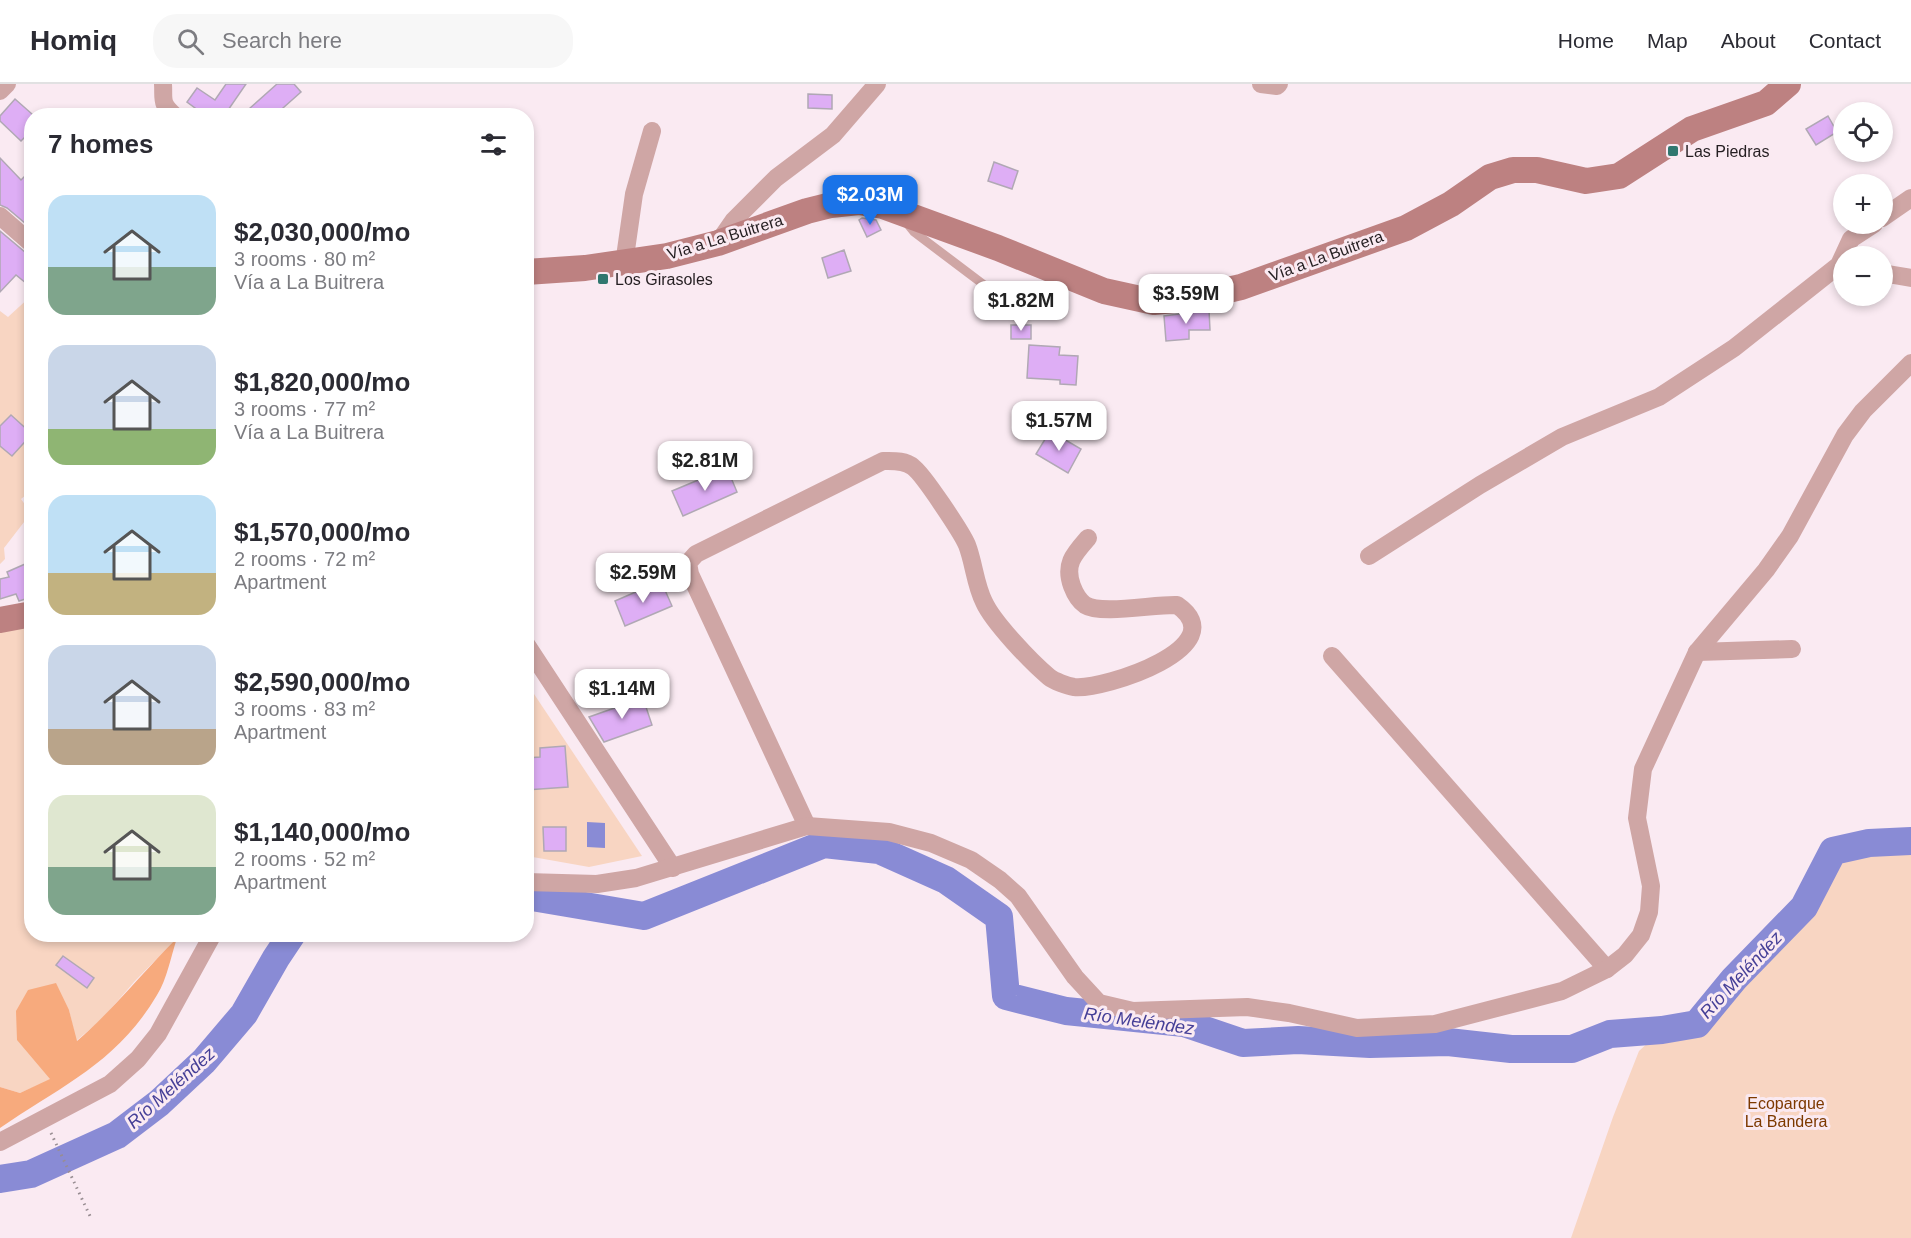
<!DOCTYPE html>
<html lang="en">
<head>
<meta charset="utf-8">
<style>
  body { margin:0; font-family:Arial,sans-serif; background:#f7f7f7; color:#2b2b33; height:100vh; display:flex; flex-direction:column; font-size:22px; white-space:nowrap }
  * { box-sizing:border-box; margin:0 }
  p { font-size:20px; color:#7c7c81 }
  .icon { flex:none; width:33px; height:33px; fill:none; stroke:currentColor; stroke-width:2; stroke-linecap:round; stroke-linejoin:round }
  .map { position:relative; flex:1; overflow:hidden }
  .details { position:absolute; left:24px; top:24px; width:510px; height:834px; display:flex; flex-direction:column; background:#fff; border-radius:24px; box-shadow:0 3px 9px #0003 }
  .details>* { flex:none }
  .tools { position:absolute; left:1833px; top:18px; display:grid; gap:12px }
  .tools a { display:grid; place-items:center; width:60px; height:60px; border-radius:50%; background:#fff; box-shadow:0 3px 9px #0003; font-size:30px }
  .price { position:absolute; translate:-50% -51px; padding:0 14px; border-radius:12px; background:#fff; color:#222; font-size:20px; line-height:39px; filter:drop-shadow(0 2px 3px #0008) }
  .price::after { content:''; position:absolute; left:50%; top:36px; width:18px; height:14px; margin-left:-9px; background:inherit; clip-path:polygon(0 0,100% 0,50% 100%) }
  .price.current { background:#1a73e8; color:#fff }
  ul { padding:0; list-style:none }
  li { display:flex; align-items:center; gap:18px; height:150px; padding:0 24px }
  li span { display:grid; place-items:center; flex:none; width:168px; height:120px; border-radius:18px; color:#555 }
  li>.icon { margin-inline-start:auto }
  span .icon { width:72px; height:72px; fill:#fffc; stroke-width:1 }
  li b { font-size:26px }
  h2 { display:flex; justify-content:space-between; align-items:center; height:72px; padding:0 24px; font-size:26px }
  header { display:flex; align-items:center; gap:36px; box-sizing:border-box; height:84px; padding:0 30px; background:#fff; border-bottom:2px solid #e1e1e2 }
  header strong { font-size:28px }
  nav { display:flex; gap:33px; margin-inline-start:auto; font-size:21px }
  .search { width:420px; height:54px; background:#f7f7f7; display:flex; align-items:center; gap:15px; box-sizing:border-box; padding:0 21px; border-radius:24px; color:#7c7c81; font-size:22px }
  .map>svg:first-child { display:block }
  .green { fill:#f8d5c2 }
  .forest { fill:#f7aa7d }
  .water { fill:#898bd5 }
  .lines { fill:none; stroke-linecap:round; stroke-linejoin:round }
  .river { stroke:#898bd5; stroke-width:28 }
  .building { fill:#deaef5; stroke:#b0a8b4; stroke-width:1.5 }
  .path { stroke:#988d92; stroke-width:3; stroke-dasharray:1.5 4.5; stroke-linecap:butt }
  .lane { stroke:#cfa6a5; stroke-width:9 }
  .street { stroke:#cfa6a5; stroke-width:18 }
  .secondary { stroke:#bd8181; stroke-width:26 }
  .poi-dot { fill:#30776f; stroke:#faeaf2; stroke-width:2 }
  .labels { text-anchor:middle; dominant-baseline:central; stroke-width:6; stroke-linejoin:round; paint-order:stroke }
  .poi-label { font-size:16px; fill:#241e21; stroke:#faeaf2; text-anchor:start }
  .street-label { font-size:16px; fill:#241e21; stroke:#faeaf2 }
  .park-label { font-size:16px; fill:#7d3900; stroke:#faeaf2 }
  .water-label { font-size:18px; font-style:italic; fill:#453f97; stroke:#faeaf2 }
</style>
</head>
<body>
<header>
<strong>Homiq</strong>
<div class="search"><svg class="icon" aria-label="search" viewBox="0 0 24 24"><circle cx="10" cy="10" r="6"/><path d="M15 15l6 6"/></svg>Search here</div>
<nav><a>Home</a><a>Map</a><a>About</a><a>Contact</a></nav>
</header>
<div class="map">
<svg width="1911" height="1154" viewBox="0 0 1911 1154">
  <rect width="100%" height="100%" fill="#faeaf2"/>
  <!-- green -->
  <g class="green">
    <path d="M31,212V407L21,415L31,429L4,464L5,475L0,480V227L8,233Z"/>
    <path d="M31,538L32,850L180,851L134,898L102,935L76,957L69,926L50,996L20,1009L0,1003V547Z"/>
    <path d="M526,598L642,772L589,783L527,772Z"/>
    <path d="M1911,757V1154H1571L1613,1033L1639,967L1662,946L1697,939L1734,895L1804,823L1833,767L1869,759Z"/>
  </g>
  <!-- forest -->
  <path class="forest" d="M177,854C171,872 167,895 157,911C117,979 61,1002 0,1044V1003L20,1009L50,995L17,956L16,927L28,906L56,899L69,926L77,957C113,926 143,888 177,854Z"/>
  <!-- water -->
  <path class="water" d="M587,738L605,739V764L587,763Z"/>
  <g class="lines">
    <!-- river -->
    <g class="river">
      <path d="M526,812L644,832L824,760L879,766L946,796L999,833L1006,912L1066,927L1184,939L1243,959L1298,956L1370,960L1448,958L1511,965H1572L1610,950L1662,946L1697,940L1734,895L1804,823L1833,767L1869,759L1911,757"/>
      <path d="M0,1095L31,1090L117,1051L159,1019L204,977L244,930L276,874L292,850"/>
    </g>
  </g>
  <!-- building -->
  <g class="building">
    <path d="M226,0H246L224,32H206L187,18L197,4L215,16Z"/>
    <path d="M277,0H294L301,8L283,24L291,32H256L250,24Z"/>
    <path d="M808,10L832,11V25L808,24Z"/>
    <path d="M15,15L32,30V46L21,57L0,37V32Z"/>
    <path d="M1828,32L1837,48L1816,61L1806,45Z"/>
    <path d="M0,74L21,96L32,85V145L7,124L0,121Z"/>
    <path d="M994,78L1018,87L1012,105L988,97Z"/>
    <path d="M862,134L876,136L881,146L867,153L859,136Z"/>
    <path d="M0,147L25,168L32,171V204L16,191L0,208Z"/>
    <path d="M844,166L851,187L828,194L822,174Z"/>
    <path d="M1209,226L1210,246H1189V255L1166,257L1164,232Z"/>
    <rect x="1011" y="241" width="20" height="14"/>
    <path d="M1029,261L1060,263L1059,271L1078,272L1076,301L1060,300V296L1027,294Z"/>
    <path d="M11,331L32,350L12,372L0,362V342Z"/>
    <path d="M1050,347L1081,365L1068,389L1036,370Z"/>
    <path d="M727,384L737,408L683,432L672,407Z"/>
    <path d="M32,477V513L19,517L16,510L0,515V495L9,493L7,488Z"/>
    <path d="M661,497L672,522L625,542L615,517Z"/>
    <path d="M643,614L652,641L604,658L589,633Z"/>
    <path d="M565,662L568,703L526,706V674L540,673V664Z"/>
    <path d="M543,743H566V767H544Z"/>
    <path d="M63,872L94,894L87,904L56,881Z"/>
  </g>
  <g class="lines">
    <!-- path -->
    <path class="path" d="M51,1049L90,1132"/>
    <!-- lane -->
    <path class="lane" d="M906,138L914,148L1012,222"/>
    <!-- street -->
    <g class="street">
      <path d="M163,0C164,16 160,19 175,32"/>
      <path d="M1261,0L1277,2L1279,0"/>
      <path d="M0,7L7,0"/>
      <path d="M0,132L32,160"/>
      <path d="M1882,134L1911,114"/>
      <path d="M718,159L734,136L776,94L833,51L877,0"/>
      <path d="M624,180L634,110L652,47"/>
      <path d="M1882,189L1911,194"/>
      <path d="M1369,472L1480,401L1562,353L1659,313L1734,264L1839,181L1851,155L1874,140"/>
      <path d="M526,560L673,784"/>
      <path d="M1697,568L1792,565"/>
      <path d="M1332,572L1607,885"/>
      <path d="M807,742L690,490L688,479L696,470L883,377C893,377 905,376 913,383C923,390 962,449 967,461C974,479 975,500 984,518C993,538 1031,578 1049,593C1054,597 1067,602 1074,603C1105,606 1237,562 1177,521C1155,520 1101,531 1085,521C1078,516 1075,510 1072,502C1064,480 1074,470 1088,454"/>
      <path d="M526,798L597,800L636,794L807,742L889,748L931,759L971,776L1000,796L1018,812L1075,893L1099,919L1133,927L1247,923L1289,929L1357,944L1435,940L1562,907L1607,885L1625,871L1641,851L1649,828L1651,802L1637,734L1643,685L1697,568L1766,486L1790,452L1845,351L1863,327L1911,279"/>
      <path d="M0,1058L110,1000L138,975L158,950L213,850"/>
    </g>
    <!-- secondary -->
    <g class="secondary">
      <path d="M526,188L585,184L667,172L718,159L807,127L831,121L859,118L883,122L998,164L1104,207L1154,218L1193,214L1241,203L1406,144L1451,120L1490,93L1513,86H1537L1586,97L1619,92L1692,45L1766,19L1788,0"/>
      <path d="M0,536L32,530"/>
    </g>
  </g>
  <!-- markers -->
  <g class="poi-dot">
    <rect x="1667" y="61" width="12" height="12" rx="3"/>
    <rect x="597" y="189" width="12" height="12" rx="3"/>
  </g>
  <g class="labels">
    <!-- poi labels -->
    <g class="poi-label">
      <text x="1685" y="67">Las Piedras</text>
      <text x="615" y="195">Los Girasoles</text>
    </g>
    <!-- street labels -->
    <g class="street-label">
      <text transform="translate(725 153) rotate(-17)">Vía a La Buitrera</text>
      <text transform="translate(1326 172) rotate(-20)">Vía a La Buitrera</text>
    </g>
    <!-- park labels -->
    <g class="park-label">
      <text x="1786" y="1019">Ecoparque<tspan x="1786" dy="18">La Bandera</tspan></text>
    </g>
    <!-- water labels -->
    <g class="water-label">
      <text transform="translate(1741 891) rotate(-47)">Río Meléndez</text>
      <text transform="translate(1139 937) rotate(8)">Río Meléndez</text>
      <text transform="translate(171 1004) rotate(-42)">Río Meléndez</text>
    </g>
  </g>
</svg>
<div class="tools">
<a><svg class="icon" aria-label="locate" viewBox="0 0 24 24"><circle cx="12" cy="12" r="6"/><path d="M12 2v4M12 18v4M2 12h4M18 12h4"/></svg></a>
<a>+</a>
<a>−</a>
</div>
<b class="price current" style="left:870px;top:142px">$2.03M</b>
<b class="price" style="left:1186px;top:241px">$3.59M</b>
<b class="price" style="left:1021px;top:248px">$1.82M</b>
<b class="price" style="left:1059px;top:368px">$1.57M</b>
<b class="price" style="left:705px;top:408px">$2.81M</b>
<b class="price" style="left:643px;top:520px">$2.59M</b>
<b class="price" style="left:622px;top:636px">$1.14M</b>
<section class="details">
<h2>7 homes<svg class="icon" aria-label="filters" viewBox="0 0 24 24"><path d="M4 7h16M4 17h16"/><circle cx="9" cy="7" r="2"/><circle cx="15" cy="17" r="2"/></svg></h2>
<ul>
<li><span style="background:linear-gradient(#bfe0f5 60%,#7fa58c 0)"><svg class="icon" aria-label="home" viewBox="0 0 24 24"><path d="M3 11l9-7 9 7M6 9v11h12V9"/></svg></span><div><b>$2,030,000/mo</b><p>3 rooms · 80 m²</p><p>Vía a La Buitrera</p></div></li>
<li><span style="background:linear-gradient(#c9d6e8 70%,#8fb573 0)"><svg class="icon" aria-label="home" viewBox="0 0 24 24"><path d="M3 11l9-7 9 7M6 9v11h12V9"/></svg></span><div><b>$1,820,000/mo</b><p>3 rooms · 77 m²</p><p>Vía a La Buitrera</p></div></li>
<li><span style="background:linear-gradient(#bfe0f5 65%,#c2b280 0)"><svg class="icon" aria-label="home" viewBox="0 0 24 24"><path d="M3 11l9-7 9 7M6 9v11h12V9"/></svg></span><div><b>$1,570,000/mo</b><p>2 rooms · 72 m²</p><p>Apartment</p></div></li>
<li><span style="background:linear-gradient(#c9d6e8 70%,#b9a48a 0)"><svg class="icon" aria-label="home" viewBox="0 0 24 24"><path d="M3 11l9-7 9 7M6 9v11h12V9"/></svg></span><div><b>$2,590,000/mo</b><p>3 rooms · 83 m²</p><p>Apartment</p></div></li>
<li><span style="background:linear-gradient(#dfe7d0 60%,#7fa58c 0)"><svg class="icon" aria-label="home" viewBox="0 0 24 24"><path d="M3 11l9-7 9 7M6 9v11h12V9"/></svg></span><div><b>$1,140,000/mo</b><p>2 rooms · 52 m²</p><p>Apartment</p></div></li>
</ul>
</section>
</div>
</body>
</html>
